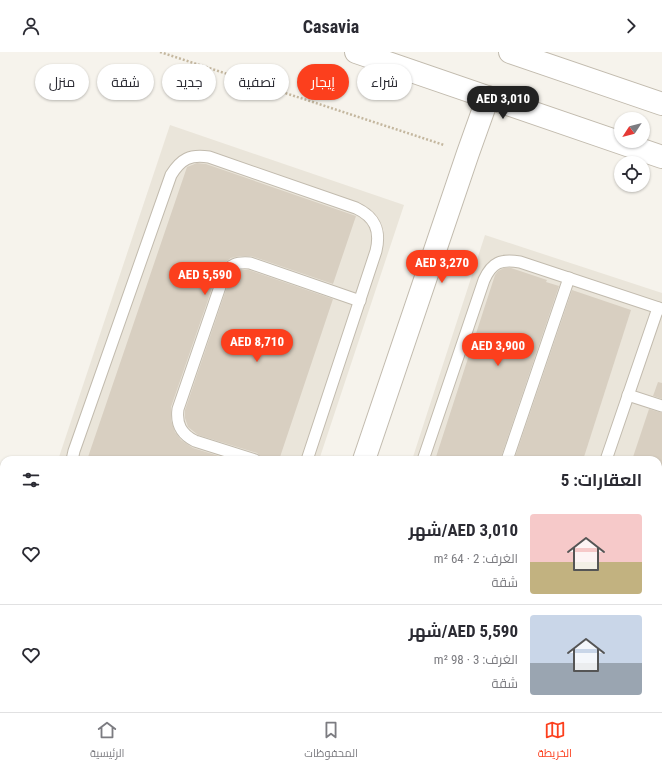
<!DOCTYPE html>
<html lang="ar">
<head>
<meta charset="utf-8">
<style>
  body { margin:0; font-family:"Roboto Condensed",Cairo,sans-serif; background:#f7f7f7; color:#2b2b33; direction:rtl; height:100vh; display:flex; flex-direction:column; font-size:15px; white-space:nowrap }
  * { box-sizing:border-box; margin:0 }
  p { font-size:13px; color:#7c7c81 }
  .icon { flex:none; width:22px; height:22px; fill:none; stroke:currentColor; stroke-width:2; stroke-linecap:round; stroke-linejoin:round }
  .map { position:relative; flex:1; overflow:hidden; direction:ltr }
  .side { position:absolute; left:0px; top:404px; width:662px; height:256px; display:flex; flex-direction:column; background:#fff; border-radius:12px 12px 0 0; box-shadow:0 1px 3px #0004; direction:rtl }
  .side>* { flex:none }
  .hud { position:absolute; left:12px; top:12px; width:400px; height:36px; direction:rtl; display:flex; gap:8px }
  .needle { width:26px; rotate:234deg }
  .buttons { position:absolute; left:614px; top:60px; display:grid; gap:8px }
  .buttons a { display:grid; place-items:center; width:36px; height:36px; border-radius:50%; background:#fff; box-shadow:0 1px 3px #0004; font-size:20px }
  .price { position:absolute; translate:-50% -34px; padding:0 9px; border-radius:14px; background:#fc3f1d; color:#fff; font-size:13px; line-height:26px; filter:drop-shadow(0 1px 2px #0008) }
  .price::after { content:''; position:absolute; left:50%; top:24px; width:12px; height:9px; margin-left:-6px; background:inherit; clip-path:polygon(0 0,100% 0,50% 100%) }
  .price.current { background:#222; color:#fff }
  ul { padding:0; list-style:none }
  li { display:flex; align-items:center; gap:12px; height:100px; padding:0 20px }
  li+li { border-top:1px solid #e1e1e2 }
  li span { display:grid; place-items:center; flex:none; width:112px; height:80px; border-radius:4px; color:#555 }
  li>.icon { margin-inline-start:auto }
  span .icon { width:48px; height:48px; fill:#fffc; stroke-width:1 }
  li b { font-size:17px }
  h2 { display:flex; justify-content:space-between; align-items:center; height:48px; padding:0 20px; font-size:17px }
  .tag { padding:0 14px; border-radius:18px; background:#fff; box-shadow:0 1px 3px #0004; font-size:14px; line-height:36px }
  .tag.current { background:#fc3f1d; color:#fff }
  header { display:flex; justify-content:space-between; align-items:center; height:52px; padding:0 20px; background:#fff; font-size:18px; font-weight:700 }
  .menu { display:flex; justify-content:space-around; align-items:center; height:56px; border-top:1px solid #e1e1e2; background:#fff; font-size:11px; color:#7c7c81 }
  .menu a { display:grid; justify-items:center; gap:2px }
  .menu .current { color:#fc3f1d }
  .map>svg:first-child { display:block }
  .residential { fill:#eae5da }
  .building { fill:#d8cfc1 }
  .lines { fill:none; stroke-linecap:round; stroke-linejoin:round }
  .service-casing { stroke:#c2bbae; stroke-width:13 }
  .minor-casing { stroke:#c2bbae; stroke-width:24 }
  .path { stroke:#c4b79f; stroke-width:2.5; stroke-dasharray:2 2; stroke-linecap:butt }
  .service { stroke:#fff; stroke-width:11 }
  .minor { stroke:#fff; stroke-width:22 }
</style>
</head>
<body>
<header><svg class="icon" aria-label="forward" viewBox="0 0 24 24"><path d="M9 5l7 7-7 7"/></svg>Casavia<svg class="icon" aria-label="person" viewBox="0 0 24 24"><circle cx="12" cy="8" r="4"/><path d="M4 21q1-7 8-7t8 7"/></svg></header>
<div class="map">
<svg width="662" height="660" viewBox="0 0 662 660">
  <rect width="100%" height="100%" fill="#f6f3ec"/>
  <!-- residential -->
  <g class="residential">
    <path d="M170,73L404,153L319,408H58Z"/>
    <path d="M485,183L662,241V654L658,653V408H412Z"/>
  </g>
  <!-- building -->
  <g class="building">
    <path d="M197,111L206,112L356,164L333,232L251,204H240L231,206L224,211L218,219L171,355V368L175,380L181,388L193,396L232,408H87L187,115Z"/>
    <path d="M504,216H511L547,228L546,230L559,234L500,408H435L495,223L498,219Z"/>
    <path d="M239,218H249L333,247L279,408H262L260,404L257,401L198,383L188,375L185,366V358L230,226L234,221Z"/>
    <path d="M572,238L631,258L583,408H514Z"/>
    <path d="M658,330L662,331V347L653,344Z"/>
    <path d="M649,357L662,361V415L658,414V408H641L633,405Z"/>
  </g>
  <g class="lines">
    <defs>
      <g id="service">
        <path d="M628,343L662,354"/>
        <path d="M72,408L74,399L171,123C181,107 190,102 209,105L356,156C375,165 381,178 376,199L307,408"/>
        <path d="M255,408L195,389C181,382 176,372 178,357L224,223C230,212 237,210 250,211L360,249"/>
        <path d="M423,408L484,228C492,210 501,207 520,210L662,257"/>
        <path d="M507,408L569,226"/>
        <path d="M606,408L658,256"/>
        <path d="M658,436L662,437"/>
        <path d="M658,522L662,523"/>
        <path d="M658,623L662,624"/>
        <path d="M132,660L133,656"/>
        <path d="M474,660L482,656"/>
      </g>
      <g id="minor">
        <path d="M356,0L662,105"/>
        <path d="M510,0L662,52"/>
        <path d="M364,408L468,101L488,45"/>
        <path d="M463,656L467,660"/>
        <path d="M51,660L53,656"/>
      </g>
    </defs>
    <!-- service casing -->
    <use href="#service" class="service-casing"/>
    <!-- minor casing -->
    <use href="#minor" class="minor-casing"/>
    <!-- path -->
    <path class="path" d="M160,0L444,93"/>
    <!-- service -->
    <use href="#service" class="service"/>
    <!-- minor -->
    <use href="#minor" class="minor"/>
  </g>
</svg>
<div class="buttons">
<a><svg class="needle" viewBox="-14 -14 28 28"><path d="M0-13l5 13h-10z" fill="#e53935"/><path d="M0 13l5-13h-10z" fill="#7c7c81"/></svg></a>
<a><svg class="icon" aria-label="locate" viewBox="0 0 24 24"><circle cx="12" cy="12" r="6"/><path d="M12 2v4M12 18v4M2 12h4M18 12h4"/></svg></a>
</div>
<b class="price current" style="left:503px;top:68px">AED 3,010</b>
<b class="price" style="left:442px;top:232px">AED 3,270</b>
<b class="price" style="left:205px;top:244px">AED 5,590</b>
<b class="price" style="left:257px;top:311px">AED 8,710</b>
<b class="price" style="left:498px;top:315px">AED 3,900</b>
<div class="hud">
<a class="tag">شراء</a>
<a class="tag current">إيجار</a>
<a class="tag">تصفية</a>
<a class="tag">جديد</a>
<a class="tag">شقة</a>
<a class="tag">منزل</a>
</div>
<section class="side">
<h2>العقارات: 5<svg class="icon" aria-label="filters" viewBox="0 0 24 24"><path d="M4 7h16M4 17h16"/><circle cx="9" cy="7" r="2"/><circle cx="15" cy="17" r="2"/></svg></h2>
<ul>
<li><span style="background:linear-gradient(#f6c9c9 60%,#c2b280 0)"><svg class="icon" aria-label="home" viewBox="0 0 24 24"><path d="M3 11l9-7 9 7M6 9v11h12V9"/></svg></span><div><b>AED 3,010/شهر</b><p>الغرف: 2 · 64 m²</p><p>شقة</p></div><svg class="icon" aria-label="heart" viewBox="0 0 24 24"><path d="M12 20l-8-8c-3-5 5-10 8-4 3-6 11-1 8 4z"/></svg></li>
<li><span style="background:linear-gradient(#c9d6e8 60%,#9aa5b1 0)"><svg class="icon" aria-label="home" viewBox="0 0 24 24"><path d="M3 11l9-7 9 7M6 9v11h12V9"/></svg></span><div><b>AED 5,590/شهر</b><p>الغرف: 3 · 98 m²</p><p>شقة</p></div><svg class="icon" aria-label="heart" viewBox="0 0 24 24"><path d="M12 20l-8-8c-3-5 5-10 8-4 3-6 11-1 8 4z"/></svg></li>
</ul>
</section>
</div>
<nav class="menu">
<a class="current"><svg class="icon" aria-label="map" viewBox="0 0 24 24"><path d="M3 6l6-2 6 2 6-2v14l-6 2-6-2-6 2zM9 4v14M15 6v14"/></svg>الخريطة</a>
<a><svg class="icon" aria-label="saved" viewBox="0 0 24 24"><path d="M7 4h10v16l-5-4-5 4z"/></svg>المحفوظات</a>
<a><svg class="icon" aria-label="home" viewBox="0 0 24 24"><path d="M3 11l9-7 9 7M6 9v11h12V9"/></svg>الرئيسية</a>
</nav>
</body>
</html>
